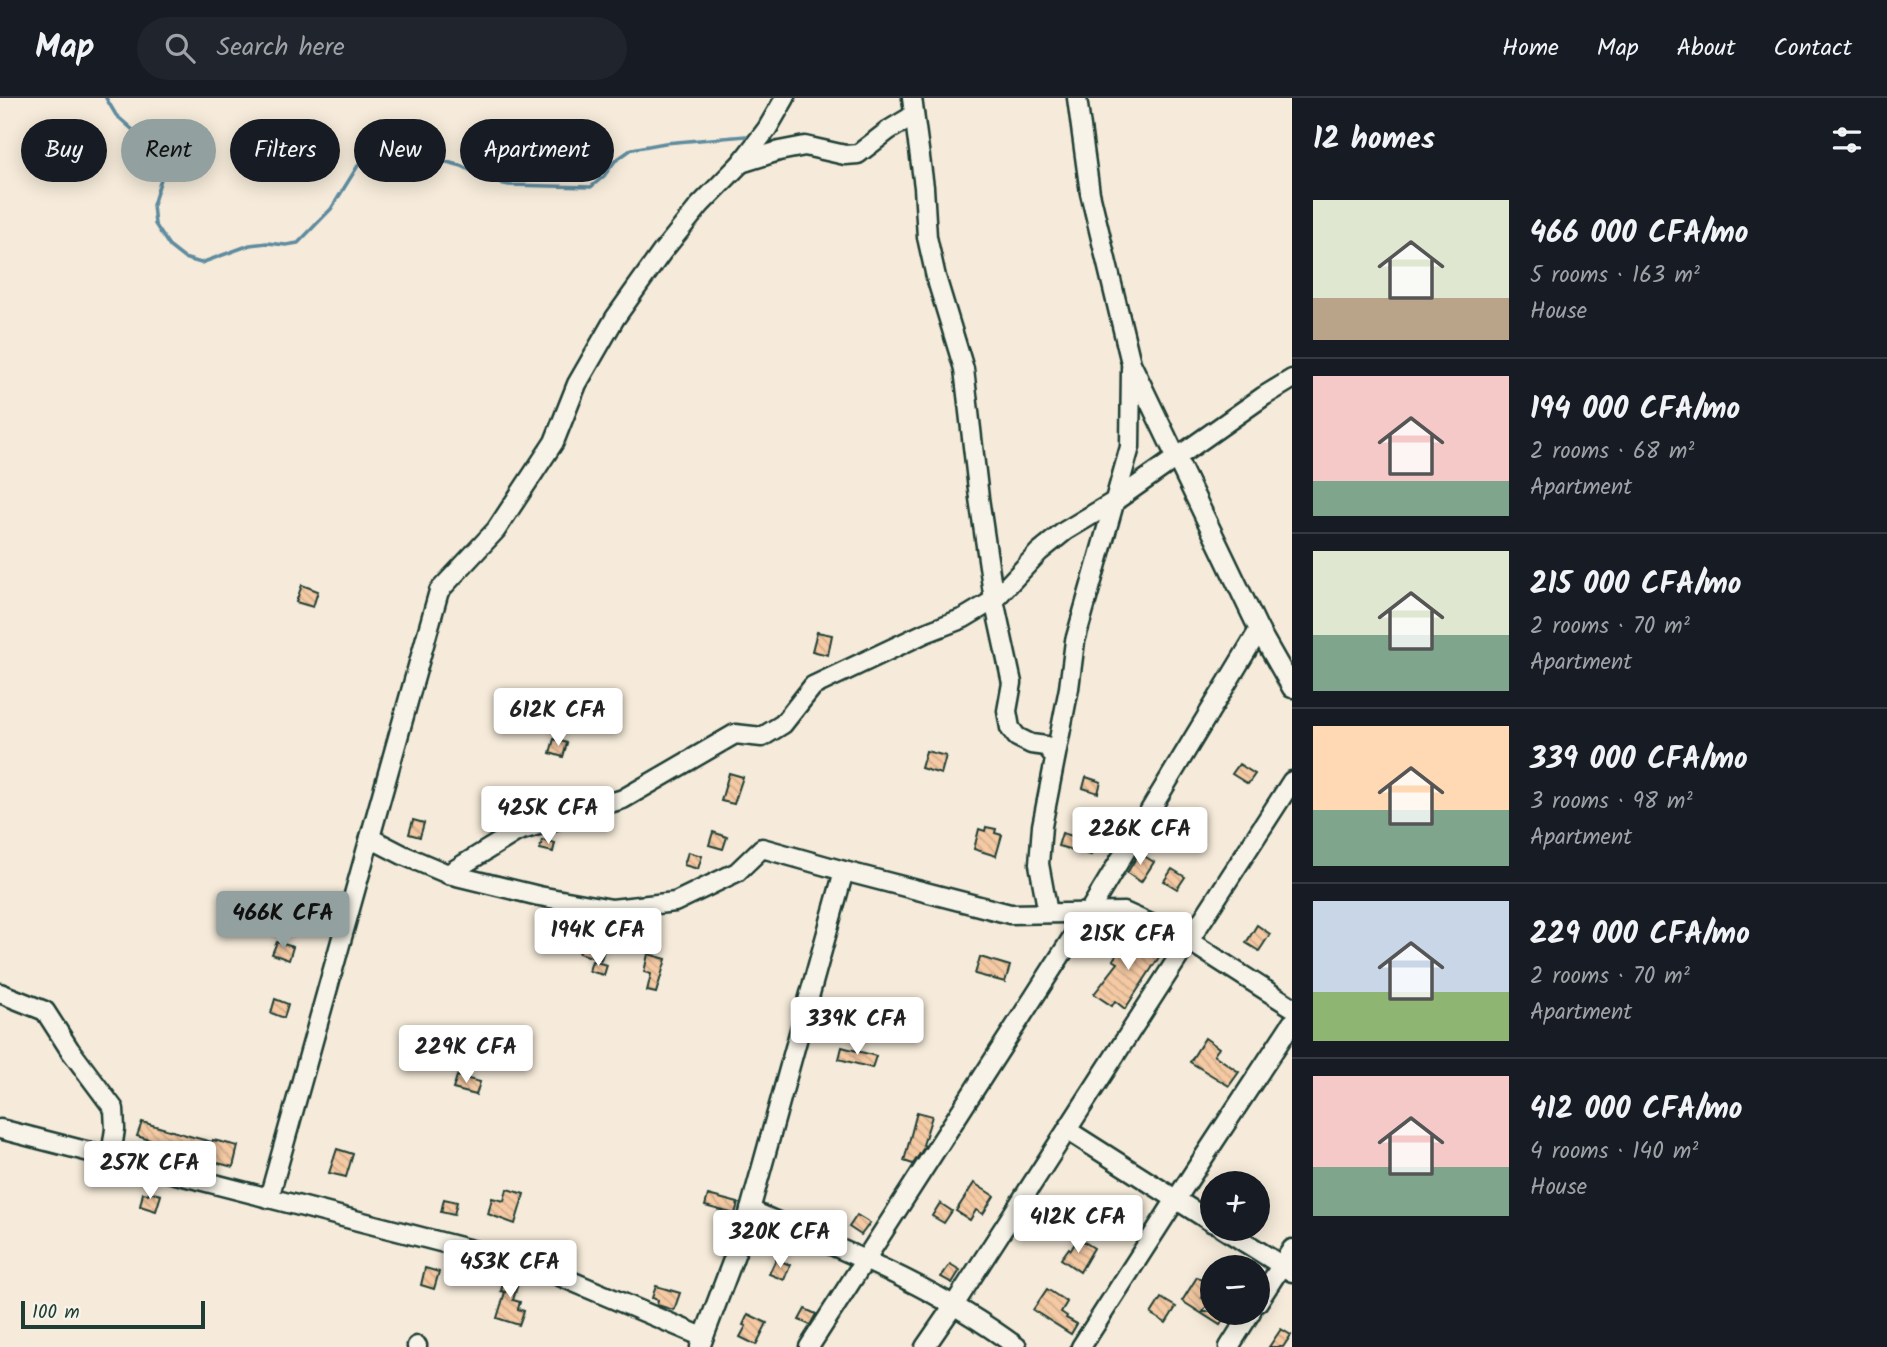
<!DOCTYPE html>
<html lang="en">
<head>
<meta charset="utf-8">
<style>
  body { margin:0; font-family:Kalam,sans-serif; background:#20242c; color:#f1f3f6; height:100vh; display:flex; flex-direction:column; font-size:26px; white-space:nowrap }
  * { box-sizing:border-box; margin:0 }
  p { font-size:23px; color:#9ea1a6 }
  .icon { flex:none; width:38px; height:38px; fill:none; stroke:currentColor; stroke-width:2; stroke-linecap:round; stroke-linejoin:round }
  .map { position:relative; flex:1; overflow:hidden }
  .drawer { display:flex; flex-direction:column; background:#171b24; width:595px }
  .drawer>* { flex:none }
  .guide { position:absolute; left:21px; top:21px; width:665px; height:63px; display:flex; gap:14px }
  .buttons { position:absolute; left:1200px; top:1073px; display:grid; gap:14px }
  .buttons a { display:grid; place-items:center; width:70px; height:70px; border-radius:50%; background:#171b24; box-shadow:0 4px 18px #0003; font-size:35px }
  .scale { position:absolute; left:21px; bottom:18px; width:184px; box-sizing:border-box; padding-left:7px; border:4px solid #1f3d34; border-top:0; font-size:19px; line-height:24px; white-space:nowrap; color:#1f3d34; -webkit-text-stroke:5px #f7f3e8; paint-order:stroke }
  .price { position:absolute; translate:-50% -60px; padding:0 16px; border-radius:7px; background:#fff; color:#222; font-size:23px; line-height:46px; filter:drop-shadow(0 2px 4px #0008) }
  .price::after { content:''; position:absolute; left:50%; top:42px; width:21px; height:16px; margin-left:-10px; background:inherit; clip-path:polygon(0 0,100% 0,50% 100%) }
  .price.selected { background:#92a19f; color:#111 }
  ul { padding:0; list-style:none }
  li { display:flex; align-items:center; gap:21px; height:175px; padding:0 21px }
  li+li { border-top:2px solid #363941 }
  li span { display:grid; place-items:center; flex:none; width:196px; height:140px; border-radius:0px; color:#555 }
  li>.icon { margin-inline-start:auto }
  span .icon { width:84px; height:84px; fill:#fffc; stroke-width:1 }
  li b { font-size:30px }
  h2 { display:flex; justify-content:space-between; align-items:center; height:84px; padding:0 21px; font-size:30px }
  .chip { padding:0 24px; border-radius:32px; background:#171b24; box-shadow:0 4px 18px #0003; font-size:24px; line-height:63px }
  .chip.selected { background:#92a19f; color:#111 }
  header { display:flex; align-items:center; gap:42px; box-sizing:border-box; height:98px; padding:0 35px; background:#171b24; border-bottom:2px solid #363941 }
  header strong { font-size:33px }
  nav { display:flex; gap:38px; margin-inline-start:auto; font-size:24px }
  .search { width:490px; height:63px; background:#20242c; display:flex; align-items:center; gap:18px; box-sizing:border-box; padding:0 24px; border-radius:38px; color:#9ea1a6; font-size:26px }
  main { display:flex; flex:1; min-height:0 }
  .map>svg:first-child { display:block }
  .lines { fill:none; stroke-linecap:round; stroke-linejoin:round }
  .stream { stroke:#5f8b9f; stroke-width:3.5 }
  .building { fill:url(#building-back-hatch); stroke:#1f3d34; stroke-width:2 }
  .minor-casing { stroke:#1f3d34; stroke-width:23 }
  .minor { stroke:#f7f3e8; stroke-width:18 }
</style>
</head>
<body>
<header>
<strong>Map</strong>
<div class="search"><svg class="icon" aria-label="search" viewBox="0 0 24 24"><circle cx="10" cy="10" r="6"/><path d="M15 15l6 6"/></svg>Search here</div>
<nav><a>Home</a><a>Map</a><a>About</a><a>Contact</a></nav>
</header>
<main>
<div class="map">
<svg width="1292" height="1249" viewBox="0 0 1292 1249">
  <defs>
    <pattern id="building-back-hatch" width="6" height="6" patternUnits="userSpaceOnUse" patternTransform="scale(1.75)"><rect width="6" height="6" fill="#f4c9a3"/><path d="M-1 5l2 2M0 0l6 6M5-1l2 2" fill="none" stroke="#d1ae8d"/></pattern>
  </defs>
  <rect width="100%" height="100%" fill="#f6ebda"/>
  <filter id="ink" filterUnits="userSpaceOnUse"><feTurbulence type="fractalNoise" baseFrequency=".0143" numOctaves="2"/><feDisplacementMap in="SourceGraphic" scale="14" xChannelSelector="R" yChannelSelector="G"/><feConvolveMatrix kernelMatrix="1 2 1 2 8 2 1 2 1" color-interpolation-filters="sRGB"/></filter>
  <g filter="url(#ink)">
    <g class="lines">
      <!-- stream -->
      <path class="stream" d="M106,0L116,17L151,48L162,61V78L153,107L155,126L170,149L184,160L201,165L250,147L267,145L286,147L298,145L331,111L369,50L383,45L397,48L415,61L429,64H447L462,68L490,83L509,87L591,89L604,78L615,63L632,51L665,45L746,38"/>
    </g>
    <!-- building -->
    <g class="building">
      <path d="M302,487L318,493L313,509L296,504Z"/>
      <path d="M817,534L832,537L828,557L812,553Z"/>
      <path d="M554,641L567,645L563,659L550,655Z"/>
      <path d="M926,653L946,658L941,676L921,670Z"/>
      <path d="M1239,666L1255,676L1248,686L1232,676Z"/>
      <path d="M729,675L743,679L734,706L721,703Z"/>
      <path d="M1086,679L1101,684L1098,695L1083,690Z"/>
      <path d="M413,722L424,725L420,739L409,736Z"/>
      <path d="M986,729L996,731L995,735L1002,737L996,758L974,751L979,731L985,733Z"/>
      <path d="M713,734L727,739L723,751L709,747Z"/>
      <path d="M1062,735L1094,744L1091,757L1058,748Z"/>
      <path d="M542,742L555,745L553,754L540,751Z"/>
      <path d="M688,754L702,758L698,771L684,767Z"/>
      <path d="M1139,755L1154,764L1141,784L1127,775Z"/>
      <path d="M1172,771L1185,779L1177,791L1164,783Z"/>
      <path d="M303,813L316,817L311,831L299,827Z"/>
      <path d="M226,816L239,820L236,832L223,828Z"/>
      <path d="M1257,827L1270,836L1259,853L1246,845Z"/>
      <path d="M588,832L608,839L601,862L579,855L582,847L574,844L577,834L586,837Z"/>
      <path d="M1128,838L1148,851L1152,845L1163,853L1125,911L1115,903L1112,908L1094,896L1118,865L1113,862Z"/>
      <path d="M277,844L293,849L289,862L272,856Z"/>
      <path d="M648,856L666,861L656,895L647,893L651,876L644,874Z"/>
      <path d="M980,859L1010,868L1005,884L975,876Z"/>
      <path d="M592,863L607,867L604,877L589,873Z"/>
      <path d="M275,901L288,906L284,920L271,915Z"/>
      <path d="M1205,940L1219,950L1214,957L1239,974L1229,988L1190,964Z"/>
      <path d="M842,949L876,958L872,970L839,961Z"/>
      <path d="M457,978L480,984L476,997L453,991Z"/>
      <path d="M917,1014L932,1018L923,1047L925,1048L913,1066L904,1063Z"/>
      <path d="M142,1024L193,1039L212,1044L213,1042L238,1048L233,1069L199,1060L200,1058L137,1038Z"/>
      <path d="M337,1051L353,1056L346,1079L329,1075Z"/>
      <path d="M974,1085L994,1098L983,1116L976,1112L970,1122L956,1113Z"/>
      <path d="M507,1091L524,1096L515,1126L488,1116L492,1100L504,1103Z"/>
      <path d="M149,1094L161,1097L156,1113L140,1108L143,1095L148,1096Z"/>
      <path d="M708,1097L738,1105L735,1116L705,1108Z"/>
      <path d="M444,1101L457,1104L454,1117L441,1114Z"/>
      <path d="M940,1105L952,1113L944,1125L932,1118Z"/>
      <path d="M857,1117L870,1125L861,1137L849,1129Z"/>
      <path d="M1078,1140L1094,1150L1080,1174L1061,1161L1069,1150L1071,1152Z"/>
      <path d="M776,1161L790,1167L784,1182L769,1176Z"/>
      <path d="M950,1166L960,1172L952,1185L941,1179Z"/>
      <path d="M425,1170L439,1174L434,1191L421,1187Z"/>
      <path d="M506,1173L521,1176L513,1202L520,1204L518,1211L524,1213L519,1227L497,1220L505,1194L501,1193Z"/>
      <path d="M1197,1179L1210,1187L1202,1200L1209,1204L1203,1214H1228L1220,1227L1182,1203Z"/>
      <path d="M656,1188L680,1195L674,1212L657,1207L658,1202L652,1200Z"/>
      <path d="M1047,1191L1067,1204L1061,1214L1067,1218L1066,1220L1077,1226L1071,1236L1033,1212Z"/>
      <path d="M1161,1200L1176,1209L1166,1225L1151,1216Z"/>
      <path d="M805,1211L816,1216L810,1227L799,1222Z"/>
      <path d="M748,1216L767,1225L756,1247L740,1239L746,1228L743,1227Z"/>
      <path d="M1281,1231L1291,1237L1283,1249H1269Z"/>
    </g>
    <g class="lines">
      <defs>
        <g id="minor">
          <path d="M912,0L924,89L927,139L936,179L964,271L979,400L994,502L1012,585L1007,613L1010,630L1017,639L1031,646L1046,648L1055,659"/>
          <path d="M1077,0L1090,95L1131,265L1259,532L1292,590"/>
          <path d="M741,65L779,53L805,48L845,57L858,56L889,32L914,17"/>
          <path d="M370,740L403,757L448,776L539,798L612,811L675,804L737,774L762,750L844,773L1010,816L1124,814L1189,843L1292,909"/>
          <path d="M448,776L516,734L623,701L735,636L762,639L783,626L813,588L925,535L964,520L994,502L1039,454L1065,433L1115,403L1264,298L1292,281"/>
          <path d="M1048,815L1039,766L1042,728L1069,590L1075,543L1130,349L1131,270"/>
          <path d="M0,895L45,913L70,952L114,1011L115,1031L111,1058"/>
          <path d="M0,1031L538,1169L703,1239"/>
          <path d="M1067,1032L1213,1125"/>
          <path d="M269,1100L439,493L496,432L554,344L577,286L615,220L662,154L700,107L741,65L767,31L785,0"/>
          <path d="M750,1112C843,1152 935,1188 1017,1249"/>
          <path d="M1222,1130L1292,1174"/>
          <path d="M1258,1204L1292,1151"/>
          <path d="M417,1249V1248"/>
          <path d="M700,1249L745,1130L844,773"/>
          <path d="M809,1249L1088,815L1259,532"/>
          <path d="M925,1249L954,1207L1292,683"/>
          <path d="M1081,1249L1171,1109L1292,925"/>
          <path d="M1229,1249L1251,1214"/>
        </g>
      </defs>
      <!-- minor casing -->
      <use href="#minor" class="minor-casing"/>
      <!-- minor -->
      <use href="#minor" class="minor"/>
    </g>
  </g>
</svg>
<div class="buttons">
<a>+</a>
<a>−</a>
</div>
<div class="scale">100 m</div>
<b class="price" style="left:558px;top:650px">612K CFA</b>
<b class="price" style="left:548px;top:748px">425K CFA</b>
<b class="price" style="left:1140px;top:769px">226K CFA</b>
<b class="price selected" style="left:283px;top:853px">466K CFA</b>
<b class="price" style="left:598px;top:870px">194K CFA</b>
<b class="price" style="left:1128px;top:874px">215K CFA</b>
<b class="price" style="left:857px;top:959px">339K CFA</b>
<b class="price" style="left:466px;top:987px">229K CFA</b>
<b class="price" style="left:150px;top:1103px">257K CFA</b>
<b class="price" style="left:1078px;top:1157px">412K CFA</b>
<b class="price" style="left:780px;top:1172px">320K CFA</b>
<b class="price" style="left:510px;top:1202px">453K CFA</b>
<div class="guide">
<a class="chip">Buy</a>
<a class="chip selected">Rent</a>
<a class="chip">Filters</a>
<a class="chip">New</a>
<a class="chip">Apartment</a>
</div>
</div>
<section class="drawer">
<h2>12 homes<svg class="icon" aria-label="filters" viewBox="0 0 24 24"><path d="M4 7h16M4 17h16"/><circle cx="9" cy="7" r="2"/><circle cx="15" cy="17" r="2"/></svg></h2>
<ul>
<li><span style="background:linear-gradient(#dfe7d0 70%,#b9a48a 0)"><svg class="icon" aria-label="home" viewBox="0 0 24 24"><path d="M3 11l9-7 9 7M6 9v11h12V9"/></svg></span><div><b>466 000 CFA/mo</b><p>5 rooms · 163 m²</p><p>House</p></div></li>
<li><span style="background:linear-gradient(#f6c9c9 75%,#7fa58c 0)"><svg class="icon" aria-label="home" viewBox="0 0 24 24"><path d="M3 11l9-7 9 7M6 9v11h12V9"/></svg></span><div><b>194 000 CFA/mo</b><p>2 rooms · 68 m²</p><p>Apartment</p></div></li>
<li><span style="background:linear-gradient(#dfe7d0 60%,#7fa58c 0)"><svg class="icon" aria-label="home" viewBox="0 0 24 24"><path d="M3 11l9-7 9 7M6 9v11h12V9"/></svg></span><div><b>215 000 CFA/mo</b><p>2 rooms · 70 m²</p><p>Apartment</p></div></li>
<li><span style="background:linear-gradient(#ffd9b3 60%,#7fa58c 0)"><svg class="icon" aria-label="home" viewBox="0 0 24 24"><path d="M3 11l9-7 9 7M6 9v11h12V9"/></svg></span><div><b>339 000 CFA/mo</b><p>3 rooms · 98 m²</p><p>Apartment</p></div></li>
<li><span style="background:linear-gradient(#c9d6e8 65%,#8fb573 0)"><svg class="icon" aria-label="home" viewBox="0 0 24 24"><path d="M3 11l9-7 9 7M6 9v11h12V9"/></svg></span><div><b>229 000 CFA/mo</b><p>2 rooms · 70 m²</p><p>Apartment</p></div></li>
<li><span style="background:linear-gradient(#f6c9c9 65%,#7fa58c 0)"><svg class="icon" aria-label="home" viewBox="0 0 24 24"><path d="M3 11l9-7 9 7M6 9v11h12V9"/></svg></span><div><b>412 000 CFA/mo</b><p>4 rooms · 140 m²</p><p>House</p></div></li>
</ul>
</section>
</main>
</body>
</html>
